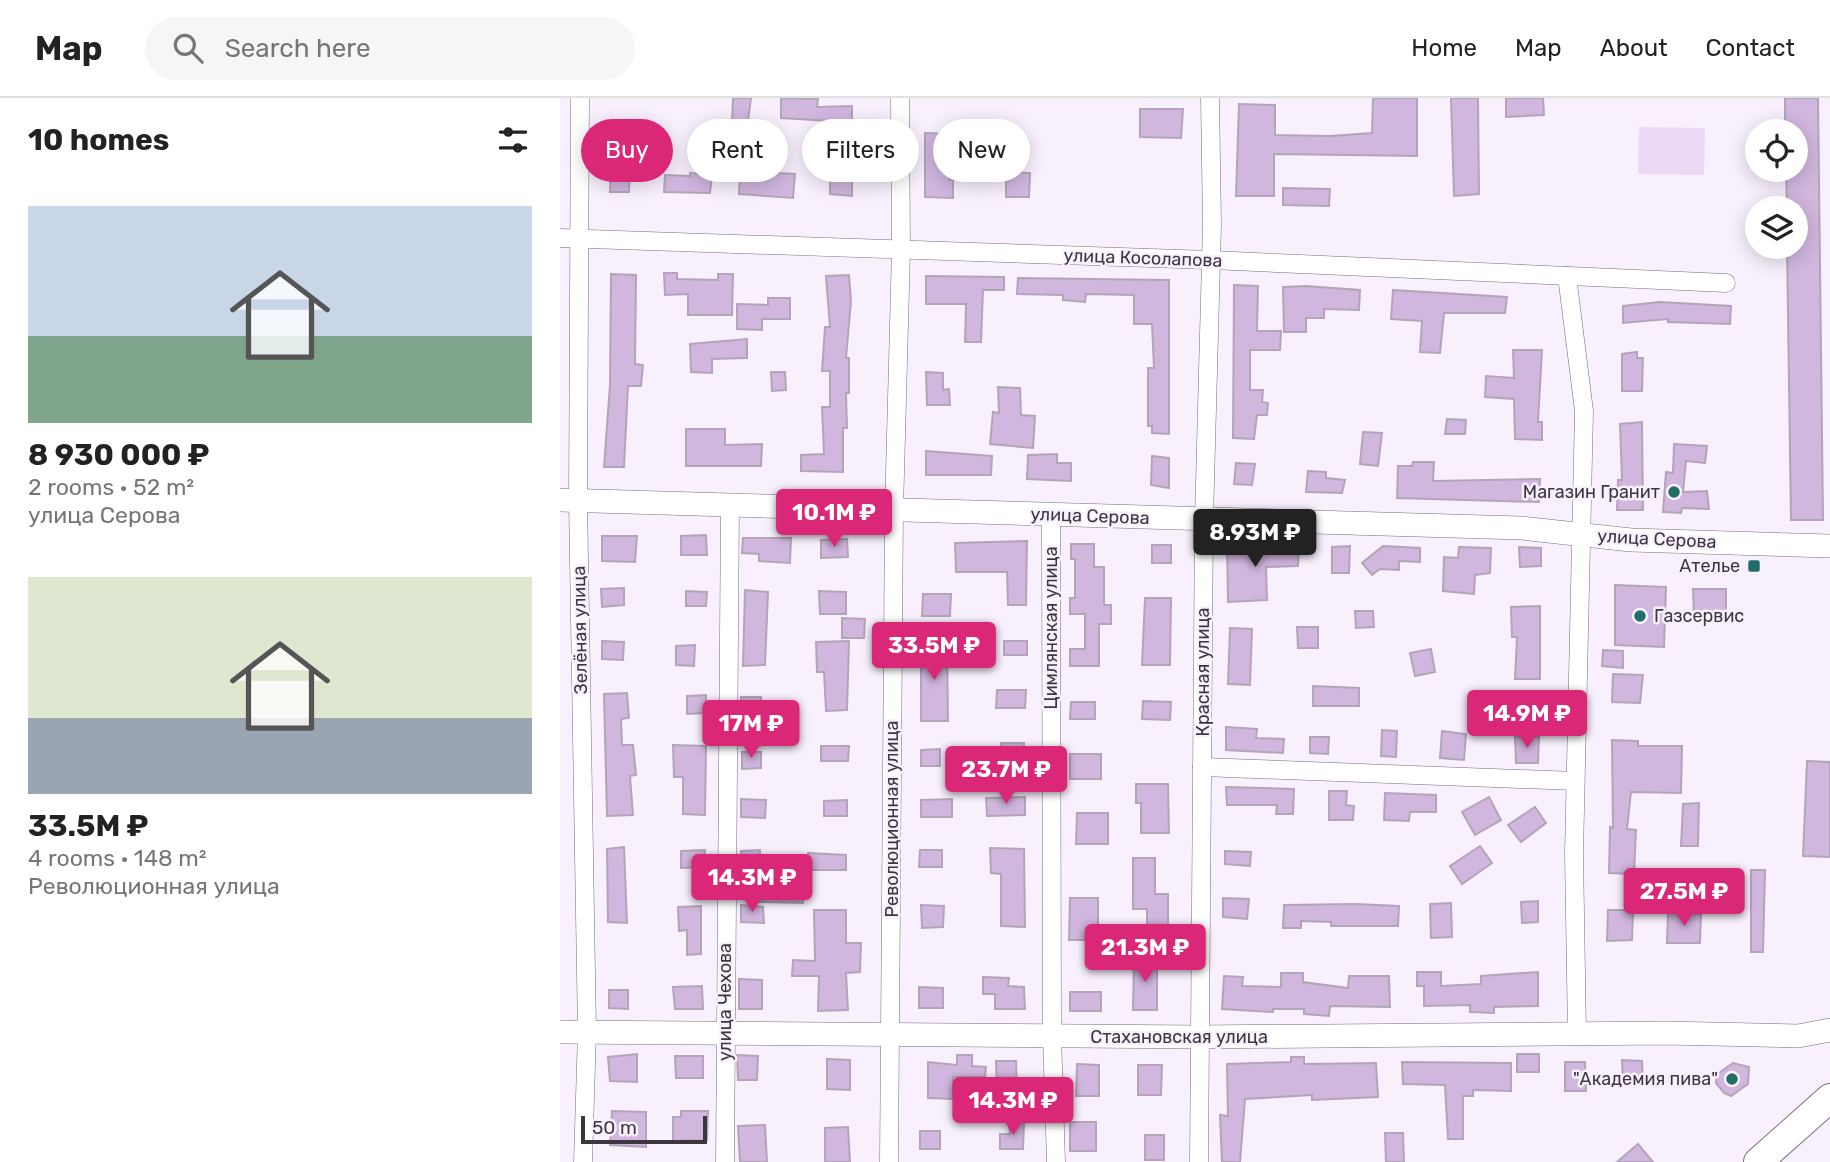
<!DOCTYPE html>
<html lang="en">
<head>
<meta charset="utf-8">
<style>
  body { margin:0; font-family:Rubik,sans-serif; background:#f6f6f6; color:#222; height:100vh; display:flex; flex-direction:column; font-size:26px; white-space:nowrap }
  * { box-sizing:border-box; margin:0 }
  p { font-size:23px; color:#767676 }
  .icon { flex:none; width:38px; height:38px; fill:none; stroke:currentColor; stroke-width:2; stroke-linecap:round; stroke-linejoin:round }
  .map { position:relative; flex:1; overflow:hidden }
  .sheet { display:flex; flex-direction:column; background:#fff; width:560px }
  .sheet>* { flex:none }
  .banner { position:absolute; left:21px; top:21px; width:665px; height:63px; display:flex; gap:14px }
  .tools { position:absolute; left:1185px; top:21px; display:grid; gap:14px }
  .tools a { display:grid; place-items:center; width:63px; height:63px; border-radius:50%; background:#fff; box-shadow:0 4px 18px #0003; font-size:35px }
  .scale { position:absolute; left:21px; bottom:18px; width:126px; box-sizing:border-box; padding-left:7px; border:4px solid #3c373f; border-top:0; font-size:19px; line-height:24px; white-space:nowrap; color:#3c373f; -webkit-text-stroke:5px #f9f0fd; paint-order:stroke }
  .price { position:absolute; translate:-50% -60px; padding:0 16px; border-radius:7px; background:#db2777; color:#fff; font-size:23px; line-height:46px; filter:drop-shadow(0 2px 4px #0008) }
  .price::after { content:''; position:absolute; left:50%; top:42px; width:21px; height:16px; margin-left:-10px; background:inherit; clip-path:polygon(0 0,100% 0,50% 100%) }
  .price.active { background:#222; color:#fff }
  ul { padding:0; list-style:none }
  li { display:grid; align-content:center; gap:14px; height:371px; padding:0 28px }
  li span { display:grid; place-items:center; height:217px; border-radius:0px; color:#555 }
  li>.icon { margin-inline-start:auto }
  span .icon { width:126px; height:126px; fill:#fffc; stroke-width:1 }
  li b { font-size:30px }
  h2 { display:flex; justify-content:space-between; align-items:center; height:84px; padding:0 28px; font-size:30px }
  .pill { padding:0 24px; border-radius:32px; background:#fff; box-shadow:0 4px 18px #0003; font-size:24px; line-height:63px }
  .pill.active { background:#db2777; color:#fff }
  header { display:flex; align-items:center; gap:42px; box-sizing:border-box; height:98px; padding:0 35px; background:#fff; border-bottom:2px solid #e0e0e0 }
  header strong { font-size:33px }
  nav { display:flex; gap:38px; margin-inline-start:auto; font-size:24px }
  .search { width:490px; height:63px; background:#f6f6f6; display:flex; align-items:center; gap:18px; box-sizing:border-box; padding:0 24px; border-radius:38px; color:#767676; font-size:26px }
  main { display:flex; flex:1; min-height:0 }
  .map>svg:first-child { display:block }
  .green { fill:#ecd9f6 }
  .building { fill:#d1b6de; stroke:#b2a5b9; stroke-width:2 }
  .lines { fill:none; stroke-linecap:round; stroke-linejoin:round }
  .minor-casing { stroke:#786b7e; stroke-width:19 }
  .tertiary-casing { stroke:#786b7e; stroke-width:24 }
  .primary-casing { stroke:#786b7e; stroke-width:30 }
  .minor { stroke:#fff; stroke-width:18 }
  .tertiary { stroke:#fff; stroke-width:23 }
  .primary { stroke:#fff; stroke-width:28 }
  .poi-dot { fill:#236e69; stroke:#f9f0fd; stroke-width:2.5 }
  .labels { text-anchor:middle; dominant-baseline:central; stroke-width:5; stroke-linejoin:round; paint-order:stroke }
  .street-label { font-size:18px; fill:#3c373f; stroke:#f9f0fd }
  .poi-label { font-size:18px; fill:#3c373f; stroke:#f9f0fd; text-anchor:end }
</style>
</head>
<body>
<header>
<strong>Map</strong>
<div class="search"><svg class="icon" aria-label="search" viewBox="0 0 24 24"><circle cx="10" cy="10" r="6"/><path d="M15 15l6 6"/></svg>Search here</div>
<nav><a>Home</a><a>Map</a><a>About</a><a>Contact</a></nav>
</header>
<main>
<section class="sheet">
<h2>10 homes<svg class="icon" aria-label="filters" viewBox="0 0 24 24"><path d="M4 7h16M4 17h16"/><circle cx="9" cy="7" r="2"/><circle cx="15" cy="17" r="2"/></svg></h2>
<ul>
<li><span style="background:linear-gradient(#c9d6e8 60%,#7fa58c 0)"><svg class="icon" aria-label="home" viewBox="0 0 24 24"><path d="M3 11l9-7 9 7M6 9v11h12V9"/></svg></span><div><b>8 930 000 ₽</b><p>2 rooms · 52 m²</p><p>улица Серова</p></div></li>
<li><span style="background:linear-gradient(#dfe7d0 65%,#9aa5b1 0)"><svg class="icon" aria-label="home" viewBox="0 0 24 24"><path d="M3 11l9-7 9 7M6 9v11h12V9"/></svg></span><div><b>33.5M ₽</b><p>4 rooms · 148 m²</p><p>Революционная улица</p></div></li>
</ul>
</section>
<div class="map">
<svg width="1270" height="1064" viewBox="0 0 1270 1064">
  <rect width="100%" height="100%" fill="#f9f0fd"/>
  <!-- green -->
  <path class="green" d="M1079,29L1145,30L1144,77L1078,76Z"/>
  <!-- building -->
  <g class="building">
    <path d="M173,0H191L188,23L172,24Z"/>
    <path d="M221,0L258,1L257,9L292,8V34L270,33V23L221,20Z"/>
    <path d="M813,0H857V58L714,56V98H676L679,6L715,7V37L770,38L812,35Z"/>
    <path d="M891,0H918L919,96L894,98Z"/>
    <path d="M946,0H983L984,17L946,19Z"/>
    <path d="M1225,0H1258L1263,422H1231L1227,149H1236V110H1227L1226,72H1236V33H1225Z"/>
    <path d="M580,11H623L621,40L580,39Z"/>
    <path d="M365,35L389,36V82H393V100L365,99Z"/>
    <path d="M51,68L70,70L69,94H50Z"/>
    <path d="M180,73L235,76L233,100L179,96Z"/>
    <path d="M446,74L470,75L469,99H446Z"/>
    <path d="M130,75L152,77L150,95L104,94L105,77L130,78Z"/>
    <path d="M270,76L292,78V98L270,96Z"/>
    <path d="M723,90L770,91L769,108L723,107Z"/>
    <path d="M104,175H117V181L158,182V176H173L172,217H128V196L105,197Z"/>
    <path d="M51,176L76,177L75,266L83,267L81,288H68L64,369H44L50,287Z"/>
    <path d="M289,177L291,203L286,260H289V295H286L287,330H283V374L241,373V357L264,356L262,309H270V273H262L265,229H270L266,178Z"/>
    <path d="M366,178L444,179V192H423L421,244H405L406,206H366Z"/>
    <path d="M458,180L609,182V336L592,335V328H588V270H594L592,226H574V197L526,196L525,204L503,202V197L457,196Z"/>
    <path d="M674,187L698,188L697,233H721L720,252H690V292H703L702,304L708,305L707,317H697L694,341L673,340Z"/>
    <path d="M746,188L800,192L799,212L764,211V220H746V234H724L723,189Z"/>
    <path d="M833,192L947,199L945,215H884L880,255L860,254L862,223L831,221Z"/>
    <path d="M208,200H230V221H202V232L177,231V206L208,207Z"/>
    <path d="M1100,204L1171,208L1170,226L1108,224V221L1063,225V208Z"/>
    <path d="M187,241V260L152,261V275L131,274L130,246Z"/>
    <path d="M953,252H982L978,324H982V342L955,341L954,301L925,299L926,278L954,280Z"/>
    <path d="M1077,254V260H1083L1082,293H1062V256Z"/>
    <path d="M211,274H225L226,292L212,293Z"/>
    <path d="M366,274L383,275V292L389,291L390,307H367Z"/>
    <path d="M438,289L460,290L461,317L475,318L473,350L430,346L433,314L439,315Z"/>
    <path d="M887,321L906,322L905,336H885Z"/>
    <path d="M1082,324L1083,412H1057L1058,382H1062L1060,326Z"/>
    <path d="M126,331H165V347L202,346L201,368H126Z"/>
    <path d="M803,334L822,335L818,368L800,366Z"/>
    <path d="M1114,346L1147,348L1145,365L1126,363L1123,394L1147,393L1149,411L1122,410L1121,415L1103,414L1106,374L1113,375Z"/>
    <path d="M366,353L432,358L431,377H366Z"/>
    <path d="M497,356V365H511V383L467,381L468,357Z"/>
    <path d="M592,358L609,360V390L591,387Z"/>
    <path d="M853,364H874L873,383L980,381L979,404L837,400L838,368H852Z"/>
    <path d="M676,365L695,366L692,387L674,386Z"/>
    <path d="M748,373L766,374V380L785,382L782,395L746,394Z"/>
    <path d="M146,437L147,457H121V438Z"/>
    <path d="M42,438H77L75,464L42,463Z"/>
    <path d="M183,440H231L230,465L199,463V456L182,455Z"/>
    <path d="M287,441L288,459L261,460V442Z"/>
    <path d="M467,443L466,507H448L447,474H396L395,445Z"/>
    <path d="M511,446H534V469H544V507H551V526H539V568H510V551H525V516H510V500H515V461H511Z"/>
    <path d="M667,446L739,448L738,468L706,469L707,502L668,504Z"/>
    <rect x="592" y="447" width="19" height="18"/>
    <path d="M790,448L789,475H772V449Z"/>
    <path d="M823,448L860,450V464L839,463V472L820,471L812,477L802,465Z"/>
    <path d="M899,449L931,450L930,475L915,477L914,496L883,493L884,459L898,460Z"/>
    <path d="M959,449L981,450V468L960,469Z"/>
    <path d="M1055,487L1106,489L1104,549L1055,547Z"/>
    <path d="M64,490V507L42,509L41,491Z"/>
    <path d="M1133,491H1166V522L1134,523Z"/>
    <path d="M185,492L208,494L205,567L183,568Z"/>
    <path d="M126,493L147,494L146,508H126Z"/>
    <path d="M259,493L286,494V516H260Z"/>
    <path d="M363,496H391L390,518H362Z"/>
    <path d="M585,500H611L610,567H582Z"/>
    <path d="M980,508V581H955L957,539H952L951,509Z"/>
    <path d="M795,513H813L814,529L796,530Z"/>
    <path d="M282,520L305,521L304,540H282Z"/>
    <path d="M737,529H758V550H738Z"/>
    <path d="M670,530L692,531L690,587L668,586Z"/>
    <path d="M42,543L64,544L63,562L42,561Z"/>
    <path d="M289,543L287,612L266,613L264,574H257L256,544Z"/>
    <rect x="444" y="543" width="23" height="14"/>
    <path d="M387,545L388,623H361V546Z"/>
    <path d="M135,547L134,568L116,567V548Z"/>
    <path d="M871,551L875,574L855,578L850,555Z"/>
    <path d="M1043,552L1063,553V570L1042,568Z"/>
    <path d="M1053,576L1083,577L1080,605L1052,604Z"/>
    <path d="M753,588L799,590V608H753Z"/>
    <path d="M437,592H466L465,610H436Z"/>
    <path d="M67,595L69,620L61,621L62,647H73L76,677L70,678L73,717L47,718L44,596Z"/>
    <path d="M146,597V615L127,616V598Z"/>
    <path d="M181,599H201V616L182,617Z"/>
    <path d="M583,603L611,604L610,622L582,621Z"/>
    <path d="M511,604H535V621H510Z"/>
    <path d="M666,629L697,631L696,640L724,641L723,655L666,652Z"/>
    <path d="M822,632L837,633L836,659L821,658Z"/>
    <path d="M882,633L906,636L904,662L880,660Z"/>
    <path d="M750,639H769L768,656L750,655Z"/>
    <path d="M955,639H979L978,665H956Z"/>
    <path d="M1052,642L1078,643V648H1122L1121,695L1071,694L1067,731L1076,732L1074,776L1049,775L1050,729L1053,730Z"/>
    <path d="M441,645H464V661L442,662Z"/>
    <path d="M113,647L146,648L145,717L123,716V679H114Z"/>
    <path d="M261,648H289L288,663H261Z"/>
    <path d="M380,651V668H361V652Z"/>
    <path d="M182,654H201V670L182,671Z"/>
    <rect x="510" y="656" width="31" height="25"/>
    <path d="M1247,663L1270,664V759L1243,758Z"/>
    <path d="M576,686H608L609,735H581V705H576Z"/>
    <path d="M666,689L734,691L733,716H716L717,707H667Z"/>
    <path d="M769,693H787L786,707L794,708L793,722H769Z"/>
    <path d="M825,695L876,697V714H850L849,723L824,722Z"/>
    <path d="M465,699V717L427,718L426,700Z"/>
    <path d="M929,699L941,722L915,737L902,714Z"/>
    <path d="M181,701L206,702L205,720L181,719Z"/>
    <path d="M392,701V719H361V702Z"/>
    <path d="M287,702V718H264V703Z"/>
    <path d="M1139,705L1138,748H1121L1123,706Z"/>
    <path d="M975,709L986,725L961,744L948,727Z"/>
    <path d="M517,715H548V746H516Z"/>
    <path d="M920,748L932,765L902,786L890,768Z"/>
    <path d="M64,749L67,825L48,824L47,751Z"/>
    <path d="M430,750L464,751L465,829L441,828V776L431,775Z"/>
    <path d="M145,752L144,769L121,770V753Z"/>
    <path d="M200,752L199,767L230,768V763L243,762V805L199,804V780L181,781V753Z"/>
    <path d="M360,752H382V769H359Z"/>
    <path d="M665,753L691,754L690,768L665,766Z"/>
    <path d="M248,755L286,757V772H248Z"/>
    <path d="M573,760H595V796H608V832H587V811H573Z"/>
    <path d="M1191,772H1205L1203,854H1191Z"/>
    <path d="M510,800H538V842H509Z"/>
    <path d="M663,800L689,801L687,821L663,819Z"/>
    <path d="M978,803V824L962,825L961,804Z"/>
    <path d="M891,805L892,839L871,840L870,806Z"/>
    <path d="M795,806L839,808L838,828H771V824L741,823V830H723L724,807Z"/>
    <path d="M181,807L203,809L204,825L181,824Z"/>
    <path d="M361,807L384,808L383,829L362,830Z"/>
    <path d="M141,808V856L127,857V832L119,833L118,809Z"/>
    <path d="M254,812H286V845H301L300,874L286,875L288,912L258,913L259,878H232L233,862L255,863Z"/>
    <path d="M1048,812H1073L1072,842L1047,843Z"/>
    <path d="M1108,814L1141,816L1140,845H1107Z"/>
    <path d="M574,860H597V912H573Z"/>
    <path d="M857,874H881V888L921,886V878L978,874V908L934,909V915L910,914V907L864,908V888H857Z"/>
    <path d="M721,875H743V884L788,890L789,878H829L830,909L770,908L769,918L744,916V911H713V914L662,911L664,878L683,879L682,888L721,889Z"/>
    <path d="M423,879L449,880L448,888L464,889L465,911H435V896H423Z"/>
    <path d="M179,881L202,882V911H179Z"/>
    <path d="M142,888L143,911H115L113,889Z"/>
    <path d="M359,889L383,890V910H359Z"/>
    <path d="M49,892H68V911L49,910Z"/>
    <rect x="510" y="894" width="31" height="19"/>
    <path d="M77,956V984L50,983L48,959Z"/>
    <rect x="957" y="956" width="22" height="18"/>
    <path d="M177,957L198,958L197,982H178Z"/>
    <path d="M397,957H412V968L426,969L425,979H393V1001L368,1000V964L397,967Z"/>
    <path d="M115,958H143V980H116Z"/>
    <path d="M731,959H744V966L816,965L818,999L752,1002V997L685,1001L680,1064H662L660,1017L668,1018L667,966L731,964Z"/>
    <path d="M267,961L290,962V992L267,991Z"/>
    <path d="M1062,962L1082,963L1083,986H1063Z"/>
    <path d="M436,963H456L457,992H437Z"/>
    <path d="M842,964L951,965V993L913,992V998H903V1041H888L885,987L843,986Z"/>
    <path d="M1005,964H1025L1026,993H1005Z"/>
    <path d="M1173,965L1189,969L1188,986L1171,998L1164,995L1156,985V977Z"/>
    <path d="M517,966L539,967V998H516Z"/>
    <path d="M578,967H602L601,997H578Z"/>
    <path d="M52,1013L86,1014V1049L50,1047Z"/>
    <path d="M121,1013H148L147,1042L113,1043V1019H121Z"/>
    <path d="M449,1024H464L463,1051H440V1036H450Z"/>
    <rect x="510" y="1024" width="26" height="29"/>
    <path d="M205,1027L207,1064H180L178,1028Z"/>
    <path d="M288,1029L290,1064H265V1030Z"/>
    <rect x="360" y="1033" width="20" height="18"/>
    <path d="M825,1035H843L844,1064H826Z"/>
    <rect x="585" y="1037" width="19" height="25"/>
    <path d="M1078,1046L1093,1064H1057Z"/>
  </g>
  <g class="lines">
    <defs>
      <g id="minor">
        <path d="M20,0L18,402L27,934L23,1064"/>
        <path d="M0,140L651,162L1166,185"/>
        <path d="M1007,178L1024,313L1014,756L1017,936"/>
        <path d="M491,417L492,938L496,1064"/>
        <path d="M642,669L1015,683"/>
        <path d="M165,1064L170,407"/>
        <path d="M329,1064L334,412L341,153L340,0"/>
        <path d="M639,1064L644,421L652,126L650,0"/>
      </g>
      <g id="tertiary">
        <path d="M0,402L961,430L1071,442L1270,448"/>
        <path d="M0,934L638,939L1106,935L1238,938L1270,932"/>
      </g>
      <path id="primary" d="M1198,1064L1270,1000"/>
    </defs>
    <!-- minor casing -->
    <use href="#minor" class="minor-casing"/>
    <!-- tertiary casing -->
    <use href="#tertiary" class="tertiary-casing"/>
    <!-- primary casing -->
    <use href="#primary" class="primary-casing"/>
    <!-- minor -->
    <use href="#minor" class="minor"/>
    <!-- tertiary -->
    <use href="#tertiary" class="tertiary"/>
    <!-- primary -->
    <use href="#primary" class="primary"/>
  </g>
  <!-- markers -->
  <g class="poi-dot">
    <circle cx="1114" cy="394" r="7"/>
    <rect x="1187" y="461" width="14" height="14" rx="3.5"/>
    <circle cx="1080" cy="518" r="7"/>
    <circle cx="1172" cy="981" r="7"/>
  </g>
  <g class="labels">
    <!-- street labels -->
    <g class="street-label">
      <text transform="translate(583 160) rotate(2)">улица Косолапова</text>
      <text transform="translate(530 418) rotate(2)">улица Серова</text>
      <text transform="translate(1097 441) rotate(3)">улица Серова</text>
      <text transform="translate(491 530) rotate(-90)">Цимлянская улица</text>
      <text transform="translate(20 532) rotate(-91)">Зелёная улица</text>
      <text transform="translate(643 574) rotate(-90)">Красная улица</text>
      <text transform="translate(332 721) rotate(-90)">Революционная улица</text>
      <text transform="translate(165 904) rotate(-90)">улица Чехова</text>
      <text x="619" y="939">Стахановская улица</text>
    </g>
    <!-- poi labels -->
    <g class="poi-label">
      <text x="1100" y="394">Магазин Гранит</text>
      <text x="1180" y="468">Ателье</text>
      <text x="1094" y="518" text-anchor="start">Газсервис</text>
      <text x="1158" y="981">"Академия пива"</text>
    </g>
  </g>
</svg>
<div class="tools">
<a><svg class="icon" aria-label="locate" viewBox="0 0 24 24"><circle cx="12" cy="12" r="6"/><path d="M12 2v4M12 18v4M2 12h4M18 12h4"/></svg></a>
<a><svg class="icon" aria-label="layers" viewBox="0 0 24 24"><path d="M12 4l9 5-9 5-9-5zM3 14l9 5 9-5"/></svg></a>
</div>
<div class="scale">50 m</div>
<b class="price" style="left:274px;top:451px">10.1M ₽</b>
<b class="price active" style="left:695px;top:471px">8.93M ₽</b>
<b class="price" style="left:374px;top:584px">33.5M ₽</b>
<b class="price" style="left:967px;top:652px">14.9M ₽</b>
<b class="price" style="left:191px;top:662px">17M ₽</b>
<b class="price" style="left:446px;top:708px">23.7M ₽</b>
<b class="price" style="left:192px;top:816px">14.3M ₽</b>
<b class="price" style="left:1124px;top:830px">27.5M ₽</b>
<b class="price" style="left:585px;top:886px">21.3M ₽</b>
<b class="price" style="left:453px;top:1039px">14.3M ₽</b>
<div class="banner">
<a class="pill active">Buy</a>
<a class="pill">Rent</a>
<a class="pill">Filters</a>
<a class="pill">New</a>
</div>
</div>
</main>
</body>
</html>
